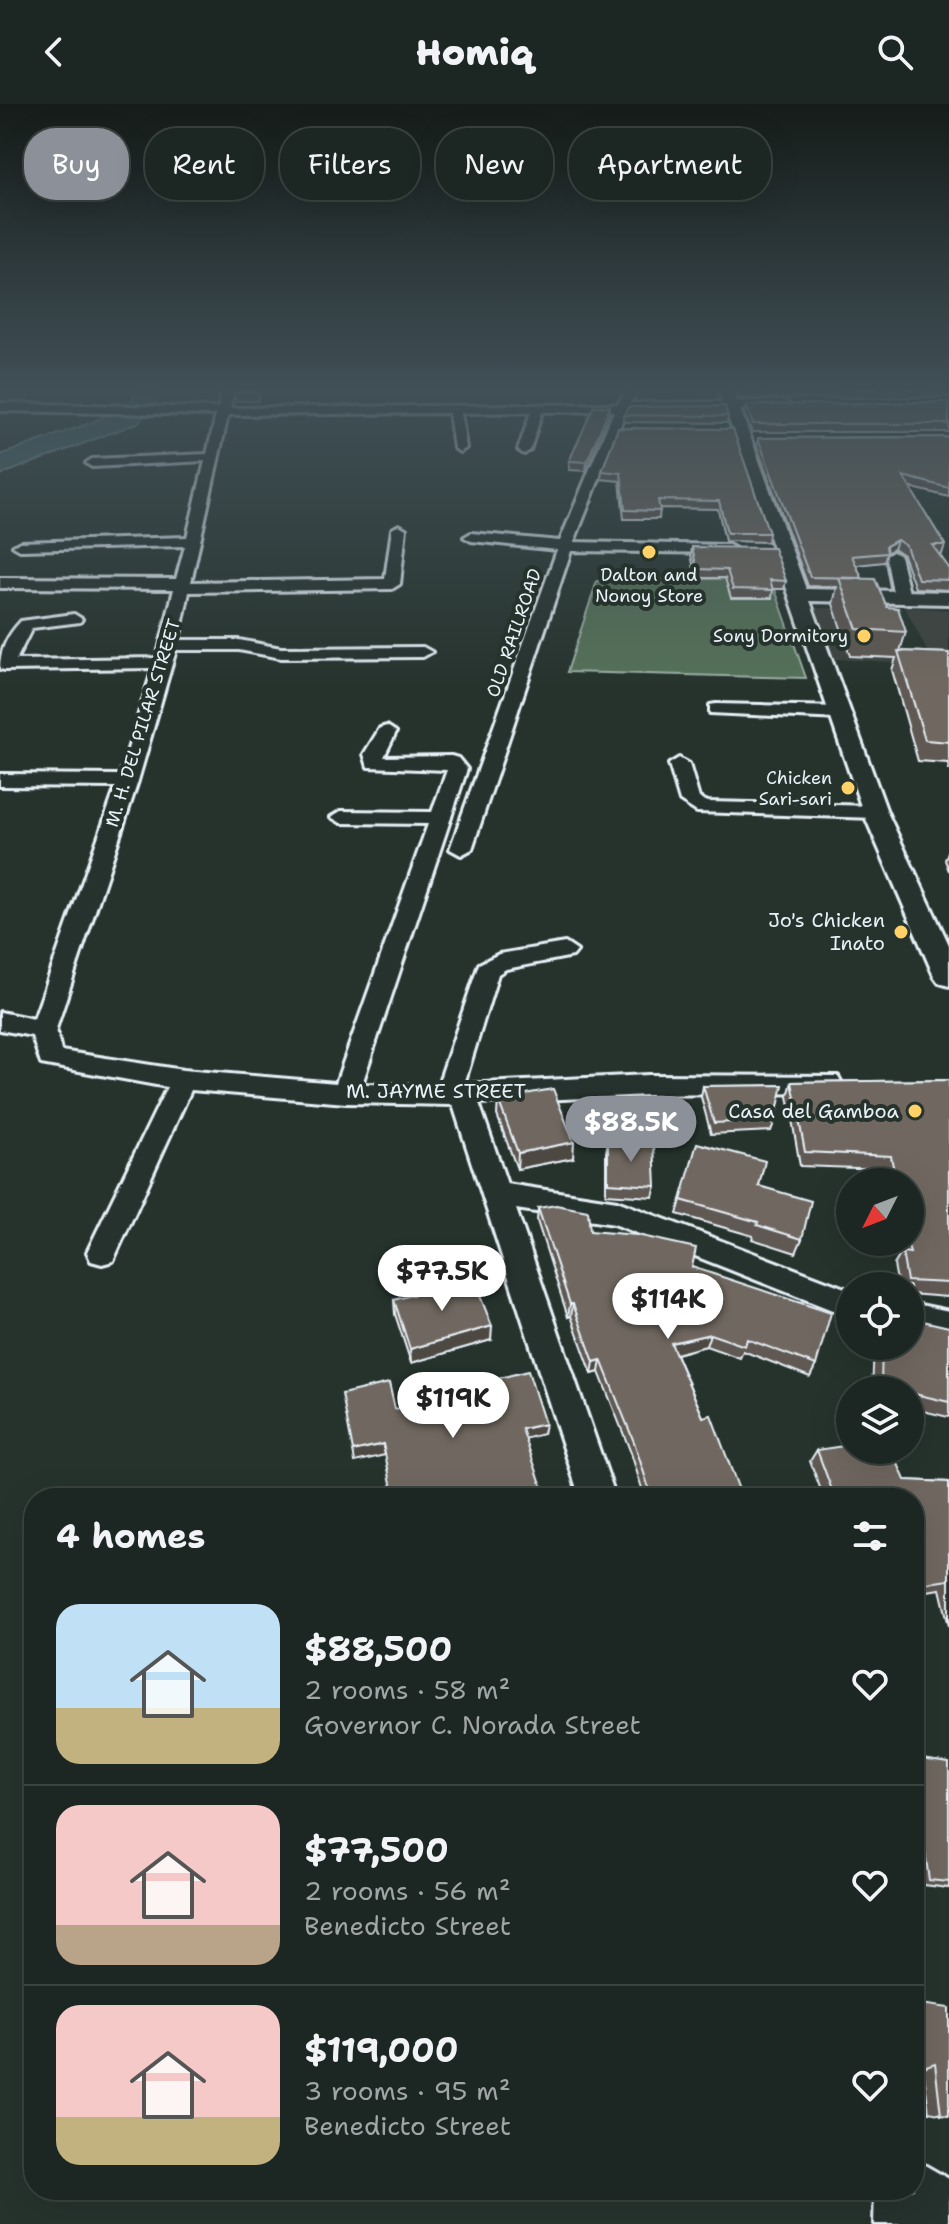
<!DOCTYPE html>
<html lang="en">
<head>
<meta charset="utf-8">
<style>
  body { margin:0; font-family:"Shantell Sans",sans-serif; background:#29322f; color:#f1f3f6; height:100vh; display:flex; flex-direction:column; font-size:30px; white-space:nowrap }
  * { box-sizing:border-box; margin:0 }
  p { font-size:26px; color:#a0a5a5 }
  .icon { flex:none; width:44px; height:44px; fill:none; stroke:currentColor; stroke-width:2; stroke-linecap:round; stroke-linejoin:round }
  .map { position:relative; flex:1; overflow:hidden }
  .sheet { position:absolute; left:24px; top:1384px; width:900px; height:712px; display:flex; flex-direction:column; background:#1c2622; border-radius:32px; box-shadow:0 8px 32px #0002,0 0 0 2px #3a4340 }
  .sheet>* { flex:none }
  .banner { position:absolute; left:24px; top:24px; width:902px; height:72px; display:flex; gap:16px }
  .needle { width:52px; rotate:228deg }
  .controls { position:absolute; left:836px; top:1064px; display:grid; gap:16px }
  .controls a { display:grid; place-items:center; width:88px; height:88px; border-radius:50%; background:#1c2622; box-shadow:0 8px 32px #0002,0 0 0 2px #3a4340; font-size:40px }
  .price { position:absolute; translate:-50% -68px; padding:0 18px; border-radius:28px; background:#fff; color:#222; font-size:26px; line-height:52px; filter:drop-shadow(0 2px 4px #0008) }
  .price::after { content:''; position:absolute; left:50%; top:48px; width:24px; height:18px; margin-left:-12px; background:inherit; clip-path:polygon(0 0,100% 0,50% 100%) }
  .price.selected { background:#8c9099; color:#fff }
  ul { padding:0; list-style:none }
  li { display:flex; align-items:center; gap:24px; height:200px; padding:0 32px }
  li+li { border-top:2px solid #3a4340 }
  li span { display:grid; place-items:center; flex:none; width:224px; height:160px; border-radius:24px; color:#555 }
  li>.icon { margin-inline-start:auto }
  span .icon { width:96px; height:96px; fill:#fffc; stroke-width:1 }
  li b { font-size:34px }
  h2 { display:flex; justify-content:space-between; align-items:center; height:96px; padding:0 32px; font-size:34px }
  .tag { padding:0 28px; border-radius:32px; background:#1c2622; box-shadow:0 8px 32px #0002,0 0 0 2px #3a4340; font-size:28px; line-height:72px }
  .tag.selected { background:#8c9099; color:#fff }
  header { display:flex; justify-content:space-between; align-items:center; height:104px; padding:0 32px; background:#1c2622; font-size:36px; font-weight:800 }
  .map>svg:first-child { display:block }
  .built { fill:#3c433c }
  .green { fill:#547159; stroke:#9eb1a8; stroke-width:2 }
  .water { fill:#486a6e; stroke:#88a0a5; stroke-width:2 }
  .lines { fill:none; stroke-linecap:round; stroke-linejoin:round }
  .minor-casing { stroke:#e8f1f8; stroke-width:6 }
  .major-casing { stroke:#e8f1f8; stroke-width:6 }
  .minor { fill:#26332d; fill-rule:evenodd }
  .major { fill:#26332d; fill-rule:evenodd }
  .wall { fill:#5f5953; stroke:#e8f1f8; stroke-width:2 }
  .shaded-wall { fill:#4e4843; stroke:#e8f1f8; stroke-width:2 }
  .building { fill:#6f6760; stroke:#e8f1f8; stroke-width:2 }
  .poi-dot { fill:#ffd166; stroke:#26332d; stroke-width:3 }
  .labels { text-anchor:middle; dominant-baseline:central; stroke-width:8; stroke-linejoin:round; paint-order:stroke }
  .far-poi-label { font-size:18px; fill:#e8f1f8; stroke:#26332d; text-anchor:end }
  .far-street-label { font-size:18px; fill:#e8f1f8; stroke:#26332d }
  .poi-label { font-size:20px; fill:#e8f1f8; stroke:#26332d; text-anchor:end }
  .street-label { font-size:20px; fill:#e8f1f8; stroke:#26332d }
</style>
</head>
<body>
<header><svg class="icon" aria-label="back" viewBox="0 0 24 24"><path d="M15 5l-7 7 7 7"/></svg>Homiq<svg class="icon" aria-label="search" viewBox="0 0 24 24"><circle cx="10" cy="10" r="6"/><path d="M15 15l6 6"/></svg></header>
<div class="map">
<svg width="949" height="2120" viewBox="0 0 949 2120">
  <rect width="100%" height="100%" fill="#26332d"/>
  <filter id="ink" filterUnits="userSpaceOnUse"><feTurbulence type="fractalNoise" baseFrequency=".0125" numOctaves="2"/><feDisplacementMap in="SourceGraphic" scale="16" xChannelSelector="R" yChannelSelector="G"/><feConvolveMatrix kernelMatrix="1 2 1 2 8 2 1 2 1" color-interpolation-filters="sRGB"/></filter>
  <g filter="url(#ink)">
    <!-- built -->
    <g class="built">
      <path d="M905,503L949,506V559H933Z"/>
      <path d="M812,504L880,505L913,559L833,555Z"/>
    </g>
    <!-- green -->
    <path class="green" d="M771,474L806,574L567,568L597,477Z"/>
    <!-- water -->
    <path class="water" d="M134,286H163L164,290L138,319L0,371V351L93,318L133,296Z"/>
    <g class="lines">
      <defs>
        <g id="minor">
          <path d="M222,286H234L230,304L618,300L627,286L636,289L630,299L784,297L790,301L784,305L626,307L574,438L729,441L736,445L729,449L571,447L472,745L461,751L450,745L557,446L471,437L464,433L471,429L560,437L614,307L542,308L530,346L524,350L518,346L531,308L461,309L466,344L460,348L454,344L449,309L228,311L191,478L385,475L392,425L399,421L406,425L400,480L392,485L189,488L179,536H239L281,544L423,543L432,548L423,553L281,554L239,546H176L138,677L56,925L61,947L183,966L336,979L428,720L341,719L331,713L341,707L432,708L447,666L368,663L364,650L380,624L387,622L396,628L384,653L451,652L458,654L467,665L362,980L438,981L479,860L499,850L565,839L577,847L573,852L506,865L498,870L464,980L648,971L838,972L842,979L838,986L829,989L648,991L479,999L507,1080L617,1097L850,1186V1213L614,1120L516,1105L616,1394H580L453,1001L346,999L191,986L113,1157L102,1160L91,1157L87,1148L167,983L41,960L32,932L0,926V908L34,915L116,683L0,682V670L120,671L153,564L5,566L0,565C0,545 8,531 21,517L74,510L82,515L80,518L32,524L16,556L157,554L174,485L0,484V474L176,475L185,442L20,446L13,442L20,438L187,433L205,357L92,363L86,359L92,355L207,350L216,311L0,307V299L218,304Z"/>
          <path d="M893,448L900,452L910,493L902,498L894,493L886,452Z"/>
          <path d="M716,600L841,603L850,609L841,615L710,609V601Z"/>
          <path d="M679,654L689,660L699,694L708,698L875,702L885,708L875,714L697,708L680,697L669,660Z"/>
          <path d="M910,1199L949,1207V1235L910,1227Z"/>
          <path d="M914,2055L949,2075V2120H874L875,2086H914Z"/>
        </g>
        <path id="major" d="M719,286H733L806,485L949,488V500L810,497L887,708L949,841V882L939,879L934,872L863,708Z"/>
      </defs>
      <!-- minor casing -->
      <use href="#minor" class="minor-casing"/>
      <!-- major casing -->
      <use href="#major" class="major-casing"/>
      <!-- minor -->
      <use href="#minor" class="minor"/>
      <!-- major -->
      <use href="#major" class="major"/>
    </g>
    <!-- wall -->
    <g class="wall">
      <path d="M234,286H260L258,297H235Z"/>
      <path d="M738,286H949V293L742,295Z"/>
      <path d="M949,298V328H752L744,309L746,301Z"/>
      <path d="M609,310L586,367L569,366V357Z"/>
      <path d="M624,311L728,312L727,319L623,318Z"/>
      <path d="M618,324L769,429L768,438L725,437L718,405L660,404L659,415H624L620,377L601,375L602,367Z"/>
      <path d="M949,333V393L909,383L945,441L942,450H939L949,464V486L915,484L903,451L894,445L887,449L884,458L856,461L862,475L887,503L906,528L900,547L949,549V666L948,659L918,657L892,566L896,554L850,552L833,500L837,483L808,482L757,342L758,334Z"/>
      <path d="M692,443L786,477L784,485H773L772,494H731L725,474H696L691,451Z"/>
      <path d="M949,745V767L945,756Z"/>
      <path d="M949,976V1190L947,1193L910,1190V1182H898L894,1161L900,1151L898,1138H910V1078H886L884,1065L800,1062L788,992L792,978Z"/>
      <path d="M703,982L775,1016L771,1027L711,1030L701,993Z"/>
      <path d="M498,995L573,1054L517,1065L497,1011Z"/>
      <path d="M608,1037L656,1082L653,1093L606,1090V1048Z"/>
      <path d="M759,1082L802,1135L796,1149L752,1135L753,1132L677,1110L681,1096Z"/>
      <path d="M538,1104L590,1127L692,1163L816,1261L810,1273L743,1247L740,1254L706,1242L676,1250L703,1313L742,1394H645L631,1349L599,1268L592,1270L571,1212L568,1213L537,1117Z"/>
      <path d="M394,1196L491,1236L411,1259L395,1210Z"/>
      <path d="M949,1223V1312L948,1313L910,1304V1286H872L874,1242H910Z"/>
      <path d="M817,1346L905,1376L949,1378V1522L940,1485L914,1489V1394H824L810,1357Z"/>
      <path d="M914,1654L949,1659V1784L916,1780L914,1766Z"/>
      <path d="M949,1904V2012L929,2008L923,1963Z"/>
    </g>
    <!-- shaded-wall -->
    <g class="shaded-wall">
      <path d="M610,302L609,310L586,367L587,358Z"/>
      <path d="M897,436L894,445L886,449V442Z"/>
      <path d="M574,1038L573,1054L517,1065L518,1049Z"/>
      <path d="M570,1200H573L571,1212L568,1213Z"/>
      <path d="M492,1222L491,1236L411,1259L410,1245Z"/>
      <path d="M710,1230L706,1242L668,1252L671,1239Z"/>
      <path d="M601,1256L599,1268L592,1270L594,1258Z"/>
      <path d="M545,1320L543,1330L521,1336L522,1325Z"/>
      <path d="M383,1340L385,1351L355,1358L353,1347Z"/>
    </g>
    <!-- building -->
    <g class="building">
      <path d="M234,286H258L257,288L233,289Z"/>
      <path d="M949,298V320H753L746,301Z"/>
      <path d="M594,302H610L587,358L569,357Z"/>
      <path d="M725,302L728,312L624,311L628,303Z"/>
      <path d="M618,324L733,325L769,429H727L719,397L658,396L660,407L625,406L621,369L602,367Z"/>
      <path d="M949,333V384L903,372L945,441H932L949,464V476L918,475L906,442L897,436L886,442L887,449L852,452L862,474L810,473L758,334Z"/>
      <path d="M692,443L774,444L786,477L770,476L773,486L733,485L727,466L697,465Z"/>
      <path d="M839,474L875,475L887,503L898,504L906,528L857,525Z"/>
      <path d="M898,547L949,549V638L925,636Z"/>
      <path d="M949,976V1179L907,1177L902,1148L910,1149L907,1138H910V1078H896L891,1052L805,1048L792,978Z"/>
      <path d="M783,981L775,1016L714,1019L703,982Z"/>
      <path d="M553,985L574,1038L518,1049L498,995Z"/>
      <path d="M608,1037L654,1040L656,1082L608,1079Z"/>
      <path d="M697,1039L765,1057L759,1082L811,1097L802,1135L757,1121L758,1118L681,1096Z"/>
      <path d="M556,1101L588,1107L590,1127L637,1131L696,1144L692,1163L831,1209L816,1261L747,1235L745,1242L710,1230L671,1239L703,1313L711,1311L742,1394H652L634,1338L601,1256L594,1258L573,1200H570L538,1104Z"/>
      <path d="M473,1174L492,1222L410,1245L394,1196Z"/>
      <path d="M910,1214L949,1223V1298L910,1289V1286H899L881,1282L882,1242H910Z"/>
      <path d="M528,1267L545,1320L522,1325L546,1394H454V1393L449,1394H394L383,1340L353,1347L342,1290L389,1279L395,1305L468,1289L466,1282Z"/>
      <path d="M850,1341V1346H892L905,1376L949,1378V1476L914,1481V1394H835L817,1346Z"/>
      <path d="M914,1654L949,1659V1778L929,1776L914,1670Z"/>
      <path d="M914,1899L949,1904V2012L941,2011L935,1959L914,1966Z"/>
    </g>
  </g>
  <!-- sky -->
  <linearGradient id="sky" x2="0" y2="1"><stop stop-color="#151c19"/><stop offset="0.49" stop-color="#415057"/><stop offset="1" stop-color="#415057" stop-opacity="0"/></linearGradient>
  <rect width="949" height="583" fill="url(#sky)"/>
  <!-- markers -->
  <g class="poi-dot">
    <circle cx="649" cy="448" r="8"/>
    <circle cx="864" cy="532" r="8"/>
    <circle cx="848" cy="684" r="8"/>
    <circle cx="901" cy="828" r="8"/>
    <circle cx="915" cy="1007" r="8"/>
  </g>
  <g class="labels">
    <!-- far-poi labels -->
    <g class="far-poi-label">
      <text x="649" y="471" text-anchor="middle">Dalton and<tspan x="649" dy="21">Nonoy Store</tspan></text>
      <text x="848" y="532">Sony Dormitory</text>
      <text x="832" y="674">Chicken<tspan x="832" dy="21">Sari-sari</tspan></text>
    </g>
    <!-- far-street labels -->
    <g class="far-street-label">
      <text transform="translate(514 529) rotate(-71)">OLD RAILROAD</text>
      <text transform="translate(143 619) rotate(-73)">M. H. DEL PILAR STREET</text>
    </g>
    <!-- poi labels -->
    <g class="poi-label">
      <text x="885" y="816">Jo's Chicken<tspan x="885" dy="23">Inato</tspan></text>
      <text x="899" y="1007">Casa del Gamboa</text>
    </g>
    <!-- street labels -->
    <g class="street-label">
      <text x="436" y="987">M. JAYME STREET</text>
    </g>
  </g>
</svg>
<div class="controls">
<a><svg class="needle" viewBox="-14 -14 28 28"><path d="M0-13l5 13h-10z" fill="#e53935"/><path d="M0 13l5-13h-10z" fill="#a0a5a5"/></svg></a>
<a><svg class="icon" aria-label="locate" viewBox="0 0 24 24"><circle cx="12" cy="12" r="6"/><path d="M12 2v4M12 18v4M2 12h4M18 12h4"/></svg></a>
<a><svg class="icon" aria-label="layers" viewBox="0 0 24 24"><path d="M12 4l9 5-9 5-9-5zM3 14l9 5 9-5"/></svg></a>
</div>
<b class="price selected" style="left:631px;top:1060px">$88.5K</b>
<b class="price" style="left:442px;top:1209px">$77.5K</b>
<b class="price" style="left:668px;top:1237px">$114K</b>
<b class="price" style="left:453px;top:1336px">$119K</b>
<div class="banner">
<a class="tag selected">Buy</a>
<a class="tag">Rent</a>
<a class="tag">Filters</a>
<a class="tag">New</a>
<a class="tag">Apartment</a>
</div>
<section class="sheet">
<h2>4 homes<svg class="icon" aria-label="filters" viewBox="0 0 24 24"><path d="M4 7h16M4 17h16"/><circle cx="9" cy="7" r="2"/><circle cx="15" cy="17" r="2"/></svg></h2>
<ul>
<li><span style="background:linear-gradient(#bfe0f5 65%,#c2b280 0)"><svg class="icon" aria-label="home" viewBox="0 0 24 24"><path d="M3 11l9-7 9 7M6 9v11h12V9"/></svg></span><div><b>$88,500</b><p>2 rooms · 58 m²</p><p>Governor C. Norada Street</p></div><svg class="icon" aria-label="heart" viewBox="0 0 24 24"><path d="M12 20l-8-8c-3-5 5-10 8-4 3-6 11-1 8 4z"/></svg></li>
<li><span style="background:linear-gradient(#f6c9c9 75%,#b9a48a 0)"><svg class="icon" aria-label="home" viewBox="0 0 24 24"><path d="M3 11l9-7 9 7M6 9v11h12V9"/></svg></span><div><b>$77,500</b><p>2 rooms · 56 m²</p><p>Benedicto Street</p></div><svg class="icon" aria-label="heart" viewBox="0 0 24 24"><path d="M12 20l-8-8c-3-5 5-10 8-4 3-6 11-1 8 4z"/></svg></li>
<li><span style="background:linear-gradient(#f6c9c9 70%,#c2b280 0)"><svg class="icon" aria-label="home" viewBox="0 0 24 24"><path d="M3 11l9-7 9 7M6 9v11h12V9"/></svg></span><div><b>$119,000</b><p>3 rooms · 95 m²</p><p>Benedicto Street</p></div><svg class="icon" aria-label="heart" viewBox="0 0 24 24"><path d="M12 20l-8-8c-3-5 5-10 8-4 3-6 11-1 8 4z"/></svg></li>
</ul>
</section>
</div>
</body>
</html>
